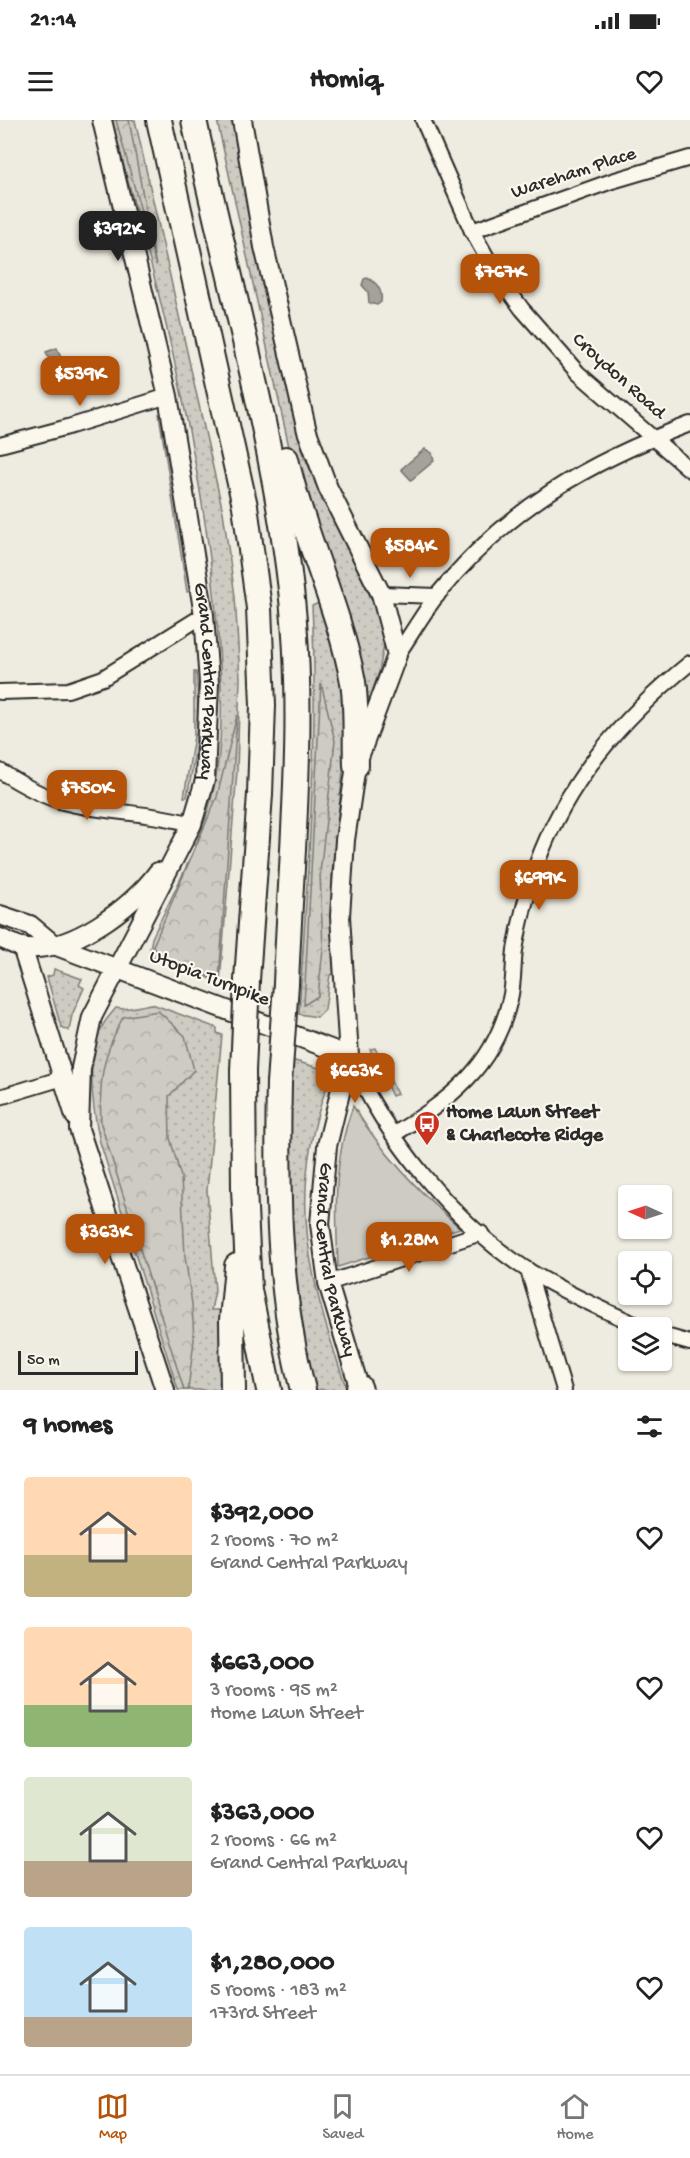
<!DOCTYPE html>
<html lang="en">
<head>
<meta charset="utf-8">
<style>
  body { margin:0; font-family:"Gochi Hand",sans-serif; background:#f6f6f6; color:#222; height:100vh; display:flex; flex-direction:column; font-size:22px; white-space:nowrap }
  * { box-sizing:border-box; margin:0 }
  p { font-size:20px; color:#767676 }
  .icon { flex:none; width:33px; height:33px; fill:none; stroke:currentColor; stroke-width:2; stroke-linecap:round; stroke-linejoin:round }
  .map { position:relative; height:1270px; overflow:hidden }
  .panel { display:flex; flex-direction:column; background:#fff; flex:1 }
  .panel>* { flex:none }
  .needle { width:39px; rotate:273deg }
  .fabs { position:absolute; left:618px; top:1065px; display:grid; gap:12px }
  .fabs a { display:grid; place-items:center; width:54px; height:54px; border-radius:6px; background:#fff; box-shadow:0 2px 4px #0004; font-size:30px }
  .scale { position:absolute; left:18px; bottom:15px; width:120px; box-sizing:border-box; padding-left:6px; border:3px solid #2b2b2b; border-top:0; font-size:16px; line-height:21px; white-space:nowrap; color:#2b2b2b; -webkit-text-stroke:4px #fbf7ec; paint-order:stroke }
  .price { position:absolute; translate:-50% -51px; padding:0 14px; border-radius:12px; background:#b45309; color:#fff; font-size:20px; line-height:39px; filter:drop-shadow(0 2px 3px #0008) }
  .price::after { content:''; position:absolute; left:50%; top:36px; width:18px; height:14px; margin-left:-9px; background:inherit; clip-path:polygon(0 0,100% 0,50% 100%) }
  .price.current { background:#222; color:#fff }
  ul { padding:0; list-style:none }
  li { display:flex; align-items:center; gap:18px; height:150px; padding:0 24px }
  li span { display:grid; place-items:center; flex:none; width:168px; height:120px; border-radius:6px; color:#555 }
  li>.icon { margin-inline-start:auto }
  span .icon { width:72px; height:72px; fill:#fffc; stroke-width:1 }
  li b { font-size:26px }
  h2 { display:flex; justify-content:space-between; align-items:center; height:72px; padding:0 24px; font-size:26px }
  .status { display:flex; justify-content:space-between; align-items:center; height:42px; padding:0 30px; background:#fff; direction:ltr }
  .status svg { height:16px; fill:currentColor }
  header { display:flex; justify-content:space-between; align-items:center; height:78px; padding:0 24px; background:#fff; font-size:27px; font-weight:800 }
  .tabs { display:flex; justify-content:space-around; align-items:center; height:84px; border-top:2px solid #e0e0e0; background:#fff; font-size:16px; color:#767676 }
  .tabs a { display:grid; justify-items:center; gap:3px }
  .tabs .current { color:#b45309 }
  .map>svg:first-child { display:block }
  .grass { fill:url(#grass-dots); stroke:#7c7b76; stroke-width:1.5 }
  .forest { fill:url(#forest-crowns); stroke:#7c7b76; stroke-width:1.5 }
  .park { fill:#cecbc2; stroke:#7c7b76; stroke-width:1.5 }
  .water { fill:#a4a29a; stroke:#74726e; stroke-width:1.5 }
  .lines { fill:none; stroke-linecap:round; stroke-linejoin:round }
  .minor-casing { stroke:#2b2b2b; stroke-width:18 }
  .secondary-casing { stroke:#2b2b2b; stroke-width:22 }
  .motorway-casing { stroke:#2b2b2b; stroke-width:28 }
  .minor { stroke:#fbf7ec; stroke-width:14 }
  .secondary { stroke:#fbf7ec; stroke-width:18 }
  .motorway { stroke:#fbf7ec; stroke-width:24 }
  .motorway-bridge-casing { stroke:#2b2b2b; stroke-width:28; stroke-linecap:butt }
  .motorway-bridge { stroke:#fbf7ec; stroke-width:24 }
  .labels { text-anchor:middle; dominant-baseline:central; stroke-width:4.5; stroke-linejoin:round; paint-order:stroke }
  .street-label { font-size:20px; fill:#2b2b2b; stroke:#fbf7ec }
  .poi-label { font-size:20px; font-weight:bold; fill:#2b2b2b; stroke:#fbf7ec; text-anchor:start }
</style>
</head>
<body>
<div class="status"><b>21:14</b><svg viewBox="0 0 49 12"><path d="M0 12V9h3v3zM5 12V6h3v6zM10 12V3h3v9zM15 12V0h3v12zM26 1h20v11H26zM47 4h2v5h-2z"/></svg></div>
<header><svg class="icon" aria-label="menu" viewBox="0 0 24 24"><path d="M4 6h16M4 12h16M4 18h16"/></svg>Homiq<svg class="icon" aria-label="heart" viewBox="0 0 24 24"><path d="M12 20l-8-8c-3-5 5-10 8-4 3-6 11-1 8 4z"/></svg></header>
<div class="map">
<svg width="690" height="1270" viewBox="0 0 690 1270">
  <defs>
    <pattern id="grass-dots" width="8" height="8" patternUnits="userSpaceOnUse" patternTransform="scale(1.5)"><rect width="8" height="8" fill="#cecbc2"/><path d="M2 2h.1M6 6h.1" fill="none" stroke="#b1aea7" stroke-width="1.8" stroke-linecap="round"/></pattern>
    <pattern id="forest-crowns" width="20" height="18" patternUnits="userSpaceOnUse" patternTransform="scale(1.5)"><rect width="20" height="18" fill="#cecbc2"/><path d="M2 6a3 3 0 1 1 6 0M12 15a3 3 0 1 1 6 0" fill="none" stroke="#b1aea7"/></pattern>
  </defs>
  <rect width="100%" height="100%" fill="#eeebe0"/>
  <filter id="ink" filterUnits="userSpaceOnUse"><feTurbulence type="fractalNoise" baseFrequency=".0167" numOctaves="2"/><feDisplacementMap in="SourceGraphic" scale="12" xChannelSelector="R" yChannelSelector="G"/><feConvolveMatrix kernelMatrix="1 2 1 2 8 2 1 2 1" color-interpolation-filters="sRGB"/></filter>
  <g filter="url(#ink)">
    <!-- grass -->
    <g class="grass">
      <path d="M112,0H135L223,392L235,476L240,558L237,651L220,862L154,839L150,830L152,818C175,769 203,720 214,667C226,606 221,543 215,482C205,382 185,282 161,184C146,122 127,62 112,0Z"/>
      <path d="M217,0H235L260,148L304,336L374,484L384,524L379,552L370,578L360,571L302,380L289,327Z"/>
      <path d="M159,294H162L190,471L187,472Z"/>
      <path d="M323,481L341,539L346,624L332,752L335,854L330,855L325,889L317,897L299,894C307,759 319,621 312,486Z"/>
      <path d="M194,552H196C201,594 196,636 187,677H184L194,616Z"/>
      <path d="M54,849L82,859L79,865L84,868L72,895L69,911L61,907L47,857L53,855Z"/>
      <path d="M152,884L217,908V913L222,915L207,1070L215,1171L211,1190H225L226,1270H178L100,1022C93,990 85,937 102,907C105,900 111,894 116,888C127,891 141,885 152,884Z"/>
      <path d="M375,928L397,974L392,976L370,929Z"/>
      <path d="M288,939L319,948L324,955L323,964L327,966C286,1077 310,1162 347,1270H313L310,1256L285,1095Z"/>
    </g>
    <!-- forest -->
    <g class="forest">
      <path d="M116,0H129L156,146Z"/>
      <path d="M321,563L335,621L320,753L323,829L318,876L304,885Z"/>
      <path d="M237,595L219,860L159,839L153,826L217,677Z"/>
      <path d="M158,891L185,916L194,950L169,976L170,1018L181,1057L185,1136L192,1184L194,1220L188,1270H184L101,1004C99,959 102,937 123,897Z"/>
    </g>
    <!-- park -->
    <path class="park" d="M353,986C384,1036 417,1069 460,1108L338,1147C336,1087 332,1044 353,986Z"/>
    <!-- water -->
    <g class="water">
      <path d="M367,158C377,162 383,171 381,182L377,185L369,183L368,172L362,165L364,159Z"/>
      <path d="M57,228L68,255L57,260L46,232Z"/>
      <path d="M425,329L432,333L434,341L411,360L401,349Z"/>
    </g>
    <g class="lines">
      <defs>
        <g id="minor">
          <path d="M423,0L472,111L495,152L522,189L578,253L690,350"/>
          <path d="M472,111L612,61L690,38"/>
          <path d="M0,325L68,307L168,276"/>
          <path d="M381,474L437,476"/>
          <path d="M397,535C411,515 423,493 438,474C508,388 588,342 690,304"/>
          <path d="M0,572L68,570L103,558L204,495"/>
          <path d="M0,651C19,663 41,676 63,682C105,693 150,692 192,704"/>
          <path d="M349,936C385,1017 453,1103 529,1151C566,1173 605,1191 644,1208"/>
          <path d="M0,977L63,958"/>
          <path d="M393,1015C449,980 494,948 510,879C514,863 513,846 515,830C520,801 527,773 536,746C566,662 622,598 690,543"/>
          <path d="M528,1150L564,1270"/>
          <path d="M328,1163L481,1113"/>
          <path d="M662,1215L690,1223"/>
        </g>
        <g id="secondary">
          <path id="s1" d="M102,0L168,276L204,495L209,563L205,660L192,704L92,897L81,948L79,1009L165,1270"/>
          <path id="s2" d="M242,0L264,127L307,311L328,368L381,474L397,535L356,645L345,720L340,796L349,936L327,1026L320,1104L328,1163L360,1270"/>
          <path d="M0,795L30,805L54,825L349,936"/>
          <path d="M0,818C7,821 14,825 21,827C68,836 133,787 158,752"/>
          <path d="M22,827L75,996"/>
        </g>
        <g id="motorway">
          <path d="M159,0L245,386L259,488L263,585L260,674L247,860"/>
          <path d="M194,0C227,156 273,312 291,470C306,600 291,734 286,864"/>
          <path d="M286,339C303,415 339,486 353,562C357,589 355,618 356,645"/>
          <path d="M243,951L244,1069L249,1170L269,1270"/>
          <path d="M279,963C277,1066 277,1170 303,1270"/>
          <path d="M359,1267L360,1270"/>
          <path d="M233,1270L232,1200L237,1146"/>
        </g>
      </defs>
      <!-- minor casing -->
      <use href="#minor" class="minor-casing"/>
      <!-- secondary casing -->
      <use href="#secondary" class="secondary-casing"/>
      <!-- motorway casing -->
      <use href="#motorway" class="motorway-casing"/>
      <!-- minor -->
      <use href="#minor" class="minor"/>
      <!-- secondary -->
      <use href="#secondary" class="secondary"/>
      <!-- motorway -->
      <use href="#motorway" class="motorway"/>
      <defs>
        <g id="motorway-bridge">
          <path d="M243,951L247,860"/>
          <path d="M279,963L286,864"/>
        </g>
      </defs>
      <!-- motorway-bridge casing -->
      <use href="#motorway-bridge" class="motorway-bridge-casing"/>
      <!-- motorway-bridge -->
      <use href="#motorway-bridge" class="motorway-bridge"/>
    </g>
  </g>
  <!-- icons -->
  <defs>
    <symbol id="bus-pin" viewBox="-11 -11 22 30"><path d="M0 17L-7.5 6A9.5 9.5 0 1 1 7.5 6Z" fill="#c8321e" stroke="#fbf7ec"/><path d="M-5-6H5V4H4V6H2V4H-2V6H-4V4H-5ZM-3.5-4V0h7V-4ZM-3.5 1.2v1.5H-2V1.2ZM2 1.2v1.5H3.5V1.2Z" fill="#fff"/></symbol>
  </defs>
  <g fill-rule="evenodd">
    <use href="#bus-pin" x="412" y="989" width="30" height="40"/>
  </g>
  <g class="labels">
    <!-- street labels -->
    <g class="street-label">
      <text transform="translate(574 54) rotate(-18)">Wareham Place</text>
      <text transform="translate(618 257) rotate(42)">Croydon Road</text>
      <text stroke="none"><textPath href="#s1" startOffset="572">Grand Central Parkway</textPath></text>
      <text transform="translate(209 859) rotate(21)">Utopia Turnpike</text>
      <text stroke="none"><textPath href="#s2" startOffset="1178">Grand Central Parkway</textPath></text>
    </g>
    <!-- poi labels -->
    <g class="poi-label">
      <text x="446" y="993">Home Lawn Street<tspan x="446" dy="23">&amp; Charlecote Ridge</tspan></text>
    </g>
  </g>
</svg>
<div class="fabs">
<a><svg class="needle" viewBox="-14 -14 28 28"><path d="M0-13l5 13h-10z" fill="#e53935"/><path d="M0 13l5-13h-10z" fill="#767676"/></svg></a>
<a><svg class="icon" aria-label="locate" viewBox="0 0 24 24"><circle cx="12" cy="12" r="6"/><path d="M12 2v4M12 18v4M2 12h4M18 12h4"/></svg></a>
<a><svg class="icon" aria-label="layers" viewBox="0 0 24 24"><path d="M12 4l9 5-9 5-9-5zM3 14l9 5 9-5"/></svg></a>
</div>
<div class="scale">50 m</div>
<b class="price current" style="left:118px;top:142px">$392K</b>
<b class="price" style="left:500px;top:185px">$767K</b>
<b class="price" style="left:80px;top:287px">$539K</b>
<b class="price" style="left:410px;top:459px">$584K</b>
<b class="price" style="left:87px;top:701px">$750K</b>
<b class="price" style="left:539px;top:791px">$699K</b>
<b class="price" style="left:355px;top:984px">$663K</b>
<b class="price" style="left:105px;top:1145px">$363K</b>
<b class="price" style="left:409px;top:1153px">$1.28M</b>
</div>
<section class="panel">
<h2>9 homes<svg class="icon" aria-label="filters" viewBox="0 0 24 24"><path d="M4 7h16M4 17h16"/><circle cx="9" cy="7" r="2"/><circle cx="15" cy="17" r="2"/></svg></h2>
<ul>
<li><span style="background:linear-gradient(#ffd9b3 65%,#c2b280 0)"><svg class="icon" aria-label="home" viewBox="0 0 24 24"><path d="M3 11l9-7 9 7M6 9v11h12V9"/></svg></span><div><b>$392,000</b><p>2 rooms · 70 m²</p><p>Grand Central Parkway</p></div><svg class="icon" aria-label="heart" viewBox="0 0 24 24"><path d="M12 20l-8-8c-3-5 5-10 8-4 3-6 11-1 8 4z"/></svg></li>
<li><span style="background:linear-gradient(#ffd9b3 65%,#8fb573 0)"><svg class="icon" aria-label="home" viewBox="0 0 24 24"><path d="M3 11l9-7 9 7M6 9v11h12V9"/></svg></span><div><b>$663,000</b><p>3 rooms · 95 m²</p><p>Home Lawn Street</p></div><svg class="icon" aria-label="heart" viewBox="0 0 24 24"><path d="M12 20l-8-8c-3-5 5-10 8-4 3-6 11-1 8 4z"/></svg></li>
<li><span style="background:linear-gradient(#dfe7d0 70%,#b9a48a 0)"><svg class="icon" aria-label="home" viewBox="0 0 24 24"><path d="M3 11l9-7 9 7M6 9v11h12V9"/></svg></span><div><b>$363,000</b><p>2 rooms · 66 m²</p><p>Grand Central Parkway</p></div><svg class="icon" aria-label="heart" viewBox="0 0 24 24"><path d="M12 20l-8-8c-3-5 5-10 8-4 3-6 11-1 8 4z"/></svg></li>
<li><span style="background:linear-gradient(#bfe0f5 75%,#b9a48a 0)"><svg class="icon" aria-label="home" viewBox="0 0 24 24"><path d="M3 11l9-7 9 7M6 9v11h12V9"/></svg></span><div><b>$1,280,000</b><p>5 rooms · 183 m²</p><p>173rd Street</p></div><svg class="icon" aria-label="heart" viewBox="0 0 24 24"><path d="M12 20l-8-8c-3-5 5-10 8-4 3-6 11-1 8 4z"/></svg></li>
</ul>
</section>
<nav class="tabs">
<a class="current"><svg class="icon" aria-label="map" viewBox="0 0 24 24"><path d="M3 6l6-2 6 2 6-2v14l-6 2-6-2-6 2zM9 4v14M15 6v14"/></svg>Map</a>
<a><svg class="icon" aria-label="saved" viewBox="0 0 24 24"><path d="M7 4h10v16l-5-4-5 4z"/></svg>Saved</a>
<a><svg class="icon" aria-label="home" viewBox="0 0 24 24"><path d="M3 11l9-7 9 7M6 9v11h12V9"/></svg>Home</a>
</nav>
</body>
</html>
